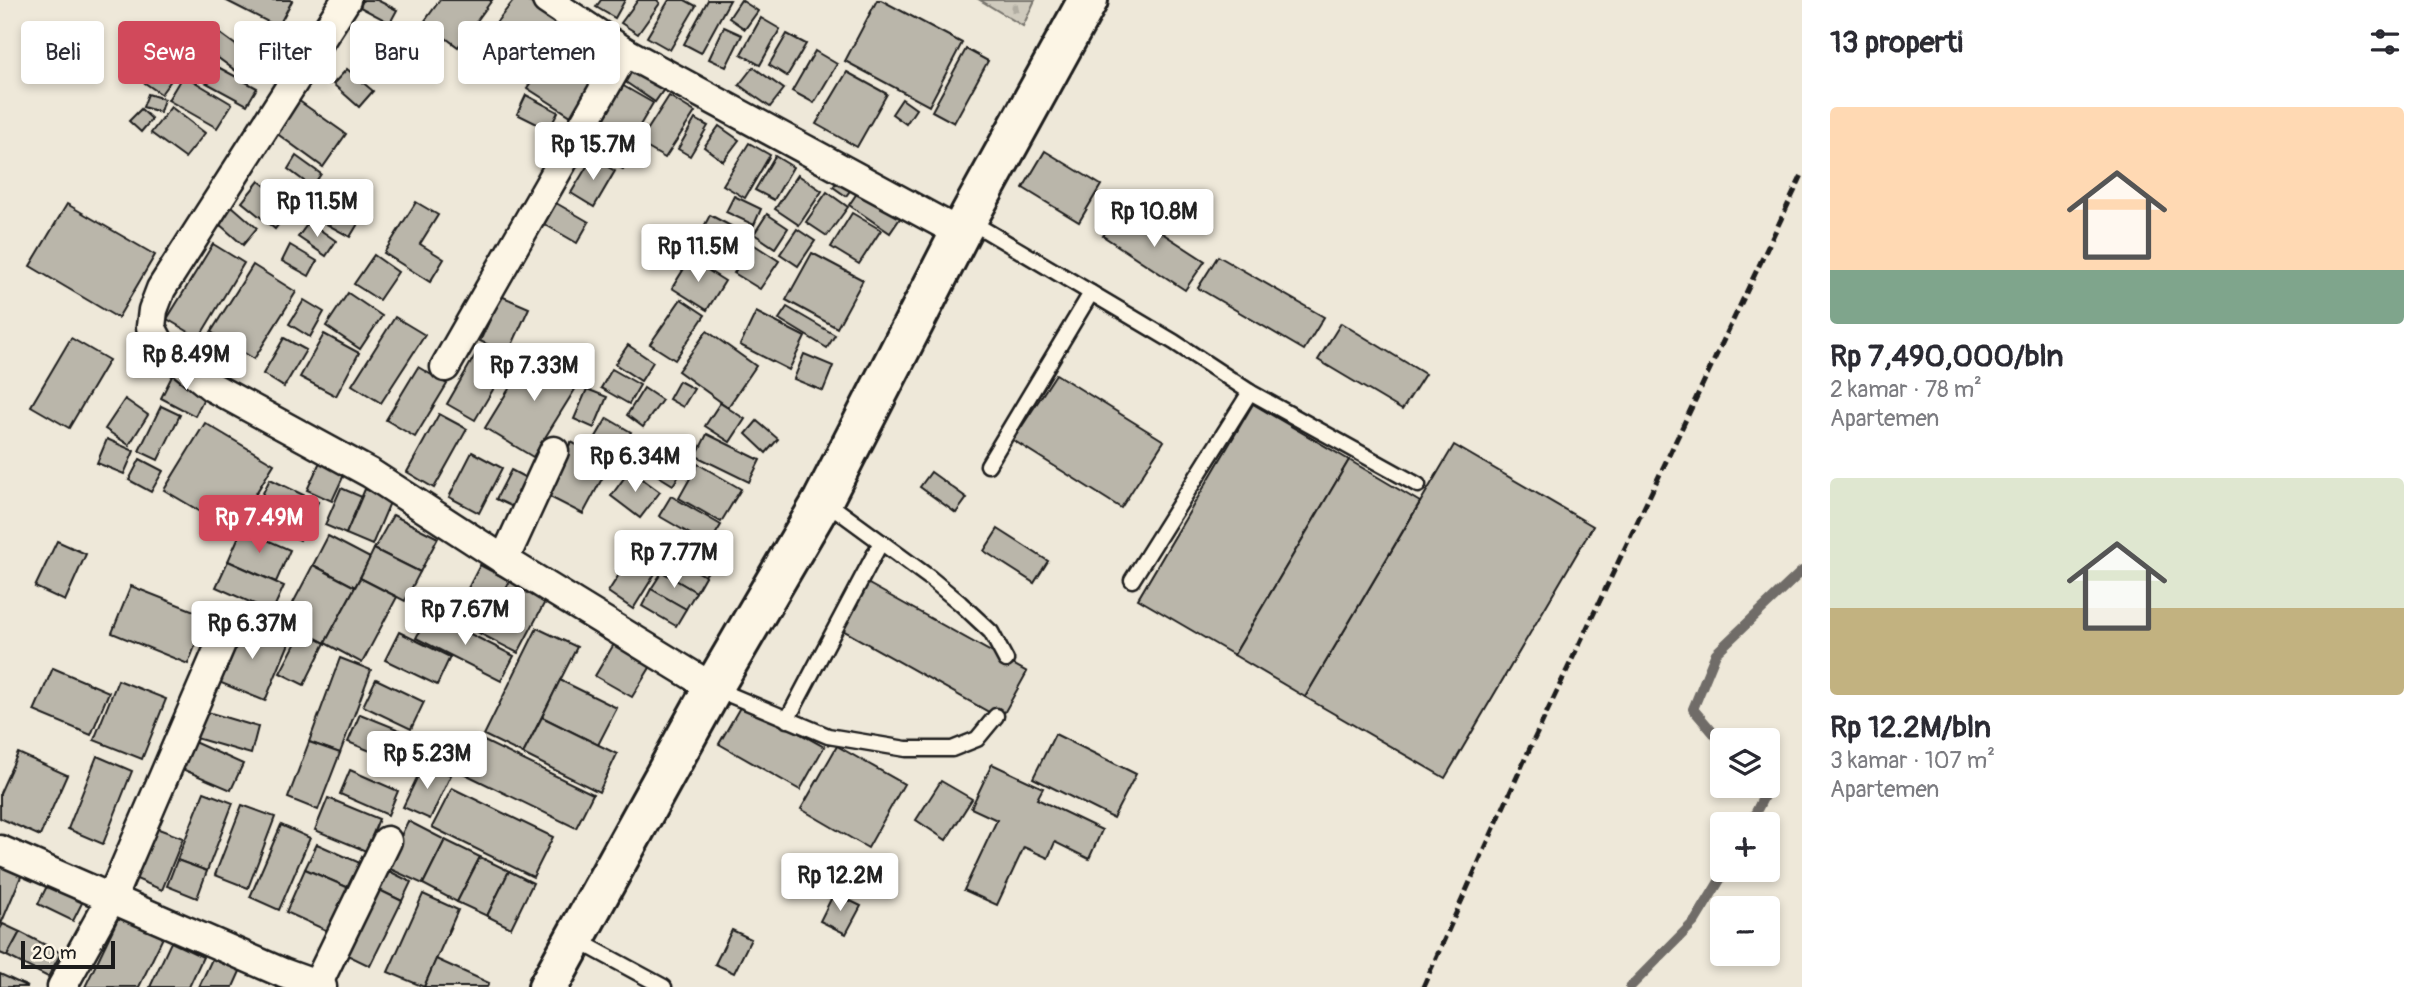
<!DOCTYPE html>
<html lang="id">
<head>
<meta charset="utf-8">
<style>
  body { margin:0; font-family:Pangolin,sans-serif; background:#f2f2f3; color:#2b2b33; height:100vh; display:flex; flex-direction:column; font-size:26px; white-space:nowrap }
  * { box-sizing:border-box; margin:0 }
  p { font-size:23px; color:#7c7c81 }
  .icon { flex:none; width:38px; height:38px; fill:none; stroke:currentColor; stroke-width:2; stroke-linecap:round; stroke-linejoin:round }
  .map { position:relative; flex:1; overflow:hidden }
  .details { display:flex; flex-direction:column; background:#fff; width:630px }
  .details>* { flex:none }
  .top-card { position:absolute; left:21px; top:21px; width:665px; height:63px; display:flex; gap:14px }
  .controls { position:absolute; left:1710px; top:728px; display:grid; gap:14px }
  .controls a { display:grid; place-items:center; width:70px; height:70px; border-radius:7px; background:#fff; box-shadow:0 4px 10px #0003; font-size:35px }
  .scale { position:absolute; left:21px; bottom:18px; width:94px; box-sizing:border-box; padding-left:7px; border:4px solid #1c1c1c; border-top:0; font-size:19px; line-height:24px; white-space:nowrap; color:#1c1c1c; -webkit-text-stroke:5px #fcf5e5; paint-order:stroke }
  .price { position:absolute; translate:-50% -60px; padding:0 16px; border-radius:7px; background:#fff; color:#222; font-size:23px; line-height:46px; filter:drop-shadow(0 2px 4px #0008) }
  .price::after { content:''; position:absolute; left:50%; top:42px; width:21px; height:16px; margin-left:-10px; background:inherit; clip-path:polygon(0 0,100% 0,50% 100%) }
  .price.active { background:#d1495b; color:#fff }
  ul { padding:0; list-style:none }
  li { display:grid; align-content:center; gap:14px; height:371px; padding:0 28px }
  li span { display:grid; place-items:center; height:217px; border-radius:7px; color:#555 }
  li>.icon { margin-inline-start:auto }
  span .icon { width:126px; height:126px; fill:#fffc; stroke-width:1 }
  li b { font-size:30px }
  h2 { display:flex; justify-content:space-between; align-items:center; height:84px; padding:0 28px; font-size:30px }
  .pill { padding:0 24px; border-radius:7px; background:#fff; box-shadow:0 4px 10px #0003; font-size:24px; line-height:63px }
  .pill.active { background:#d1495b; color:#fff }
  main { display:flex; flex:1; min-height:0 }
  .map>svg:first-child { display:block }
  .cemetery { fill:url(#cemetery-stones); stroke:#76736c; stroke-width:2 }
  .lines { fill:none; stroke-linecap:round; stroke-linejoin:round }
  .stream { stroke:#6f6c67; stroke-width:10 }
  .building { fill:#bab6aa; stroke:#1c1c1c; stroke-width:2 }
  .service-casing { stroke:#1c1c1c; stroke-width:19 }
  .minor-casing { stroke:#1c1c1c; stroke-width:33 }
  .trunk-casing { stroke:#1c1c1c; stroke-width:44 }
  .service { stroke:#fcf5e5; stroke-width:14 }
  .minor { stroke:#fcf5e5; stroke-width:28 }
  .trunk { stroke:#fcf5e5; stroke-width:38 }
  .rail { stroke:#1c1c1c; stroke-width:5; stroke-dasharray:10 5; stroke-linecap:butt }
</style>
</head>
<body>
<main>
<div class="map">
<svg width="1802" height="987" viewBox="0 0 1802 987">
  <defs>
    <pattern id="cemetery-stones" width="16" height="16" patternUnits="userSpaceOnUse" patternTransform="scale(1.75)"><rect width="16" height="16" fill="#cfcabd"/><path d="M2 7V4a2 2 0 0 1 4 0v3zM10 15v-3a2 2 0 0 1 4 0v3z" fill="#b1ada2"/></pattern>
  </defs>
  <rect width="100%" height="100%" fill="#eee8d9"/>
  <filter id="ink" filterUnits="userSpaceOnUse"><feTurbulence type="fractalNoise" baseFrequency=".0143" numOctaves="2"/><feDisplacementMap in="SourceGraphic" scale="14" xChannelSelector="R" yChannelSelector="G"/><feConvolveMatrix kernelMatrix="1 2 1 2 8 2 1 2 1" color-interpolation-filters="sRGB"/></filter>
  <g filter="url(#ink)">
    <!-- cemetery -->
    <path class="cemetery" d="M980,0H1035L1023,26Z"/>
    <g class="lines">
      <!-- stream -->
      <g class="stream">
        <path d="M1722,743L1693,709L1716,653L1802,571"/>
        <path d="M1750,824L1765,794L1758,786"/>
        <path d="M1630,987L1695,921L1726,870"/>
      </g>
    </g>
    <!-- building -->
    <g class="building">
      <path d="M225,0H290L292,1L278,27Z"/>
      <path d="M363,0H377L397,10L390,23L360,7Z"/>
      <path d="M440,0H492L458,47L424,22Z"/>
      <path d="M514,0H527L557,23L519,72L481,42Z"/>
      <path d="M601,0H625L615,18L596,7Z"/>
      <path d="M638,0H657L660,3L638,34L621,23Z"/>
      <path d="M669,0H685L696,6L670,50L647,37Z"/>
      <path d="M708,0H730L701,53L684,44Z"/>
      <path d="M741,0L758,11L745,29L729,18Z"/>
      <path d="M877,0H881L962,43L929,106L845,61Z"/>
      <path d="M761,18L780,29L760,65L741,54Z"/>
      <path d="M724,27L742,35L726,67L709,59Z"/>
      <path d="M218,32L248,54L236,71L206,49Z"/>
      <path d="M564,32L607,60L571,116L527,88Z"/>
      <path d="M787,34L806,44L787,76L769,65Z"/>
      <path d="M966,49L988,61L954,123L932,111Z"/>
      <path d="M815,51L837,64L814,103L792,91Z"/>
      <path d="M190,52L257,88L247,105L181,69Z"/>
      <path d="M160,58L178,71L161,94L142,81Z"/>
      <path d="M637,61L669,82L655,102L624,81Z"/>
      <path d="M753,67L784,89L770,107L739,85Z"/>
      <path d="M347,69L373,91L359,107L333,84Z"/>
      <path d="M847,72L887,94L857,147L816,124Z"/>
      <path d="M183,75L232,104L217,128L168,100Z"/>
      <path d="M620,84L653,103L632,139L600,121Z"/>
      <path d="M148,94L164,99L160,112L143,107Z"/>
      <path d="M526,95L558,112L549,130L517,114Z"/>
      <path d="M669,96L695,112L665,158L639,143Z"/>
      <path d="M295,98L346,134L323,167L272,130Z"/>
      <path d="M902,99L916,109L906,124L892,114Z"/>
      <path d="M171,107L205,133L185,158L151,133Z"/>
      <path d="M141,109L152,119L141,132L129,121Z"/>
      <path d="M695,119L708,126L690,156L678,149Z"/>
      <path d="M719,126L739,140L723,161L704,147Z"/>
      <path d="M596,129L633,150L623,169L586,148Z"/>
      <path d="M749,143L770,155L745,198L723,185Z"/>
      <path d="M1045,151L1101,185L1079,222L1023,188Z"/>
      <path d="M296,156L321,174L312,187L288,169Z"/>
      <path d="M775,156L793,167L774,200L755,190Z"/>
      <path d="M592,158L615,171L594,207L571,193Z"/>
      <path d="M845,172L857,181L846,196L833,187Z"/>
      <path d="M798,175L822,191L799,225L775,209Z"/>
      <path d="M259,181L292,207L275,229L242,202Z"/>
      <path d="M864,183L905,211L890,233L849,205Z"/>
      <path d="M827,192L848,207L827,236L806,222Z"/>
      <path d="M734,196L761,209L754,225L726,212Z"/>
      <path d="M224,199L257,228L243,245L210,216Z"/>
      <path d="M325,202L359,222L350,237L315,218Z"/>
      <path d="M416,202L438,215L420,244L444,259L430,282L384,253Z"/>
      <path d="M556,203L589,222L577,243L544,224Z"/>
      <path d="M67,204L155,255L118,318L30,266Z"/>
      <path d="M1122,207L1205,261L1185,290L1103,236Z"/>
      <path d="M852,213L881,230L859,264L831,247Z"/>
      <path d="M767,214L788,228L775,248L754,234Z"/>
      <path d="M710,215L746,234L728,269L691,251Z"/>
      <path d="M309,222L336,241L326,256L298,237Z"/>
      <path d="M797,229L815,241L798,266L780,254Z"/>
      <path d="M213,244L244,263L199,338L167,319Z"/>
      <path d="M753,244L779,261L760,289L734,273Z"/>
      <path d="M290,245L317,261L309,276L282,261Z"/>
      <path d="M812,253L863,280L837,328L786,300Z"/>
      <path d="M374,255L398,272L379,300L354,284Z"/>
      <path d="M1218,256L1324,317L1304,350L1198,288Z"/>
      <path d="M690,259L725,281L707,310L672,288Z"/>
      <path d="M253,265L296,292L254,359L211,332Z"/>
      <path d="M348,293L382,316L360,349L326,326Z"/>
      <path d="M501,296L529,308L508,354L480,341Z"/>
      <path d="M681,299L705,315L675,360L650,344Z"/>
      <path d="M304,300L324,312L310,337L289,324Z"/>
      <path d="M787,307L835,335L827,348L779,319Z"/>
      <path d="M756,312L805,337L789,370L740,345Z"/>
      <path d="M395,317L425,335L381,403L352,385Z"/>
      <path d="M1341,323L1425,374L1402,410L1318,360Z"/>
      <path d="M707,331L756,366L728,407L678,371Z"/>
      <path d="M324,334L359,353L336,396L300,377Z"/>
      <path d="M71,338L109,360L69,428L31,406Z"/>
      <path d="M284,338L306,350L284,387L263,374Z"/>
      <path d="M628,345L653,362L641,381L615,364Z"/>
      <path d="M534,348L582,378L533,457L485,428Z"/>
      <path d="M478,350L507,366L475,420L447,404Z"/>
      <path d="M804,354L833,366L823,391L794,379Z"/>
      <path d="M418,367L447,384L415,437L386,420Z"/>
      <path d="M176,368L210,386L195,416L161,398Z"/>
      <path d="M612,369L640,385L629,404L601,388Z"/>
      <path d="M1056,374L1164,441L1121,508L1013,440Z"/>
      <path d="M679,381L694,389L683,407L669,399Z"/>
      <path d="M644,388L662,400L643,427L627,415Z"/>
      <path d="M587,389L607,397L594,428L574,419Z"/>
      <path d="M125,399L148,415L129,445L105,429Z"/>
      <path d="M720,403L745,419L730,442L705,426Z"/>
      <path d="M1253,404L1349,460L1234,655L1138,599Z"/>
      <path d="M161,406L180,415L158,460L139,451Z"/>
      <path d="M439,414L467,429L434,488L407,472Z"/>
      <path d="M607,418L631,432L615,461L590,447Z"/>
      <path d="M757,421L778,439L766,453L746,434Z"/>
      <path d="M205,423L274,464L233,531L164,490Z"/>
      <path d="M707,434L760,460L749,482L696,456Z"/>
      <path d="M646,436L688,462L673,485L631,459Z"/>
      <path d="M107,439L134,451L124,474L97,463Z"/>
      <path d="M571,442L611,462L583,514L544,494Z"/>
      <path d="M1454,445L1593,526L1445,778L1305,697Z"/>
      <path d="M472,452L502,468L479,513L449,497Z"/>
      <path d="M324,453L349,464L332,501L307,490Z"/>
      <path d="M140,459L163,471L151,492L129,480Z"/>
      <path d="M1349,460L1420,502L1305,697L1234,655Z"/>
      <path d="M698,464L741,489L721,522L679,498Z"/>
      <path d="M511,470L530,480L515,508L496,499Z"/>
      <path d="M630,470L660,492L640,518L611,496Z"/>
      <path d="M931,472L967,498L956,513L920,487Z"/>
      <path d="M270,479L318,502L300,540L251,517Z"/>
      <path d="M341,488L362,497L346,534L325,525Z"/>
      <path d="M365,489L391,500L372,545L346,534Z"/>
      <path d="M671,496L721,525L709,545L659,516Z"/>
      <path d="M393,515L438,538L420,572L374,549Z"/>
      <path d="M242,529L290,550L276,582L228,561Z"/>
      <path d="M998,529L1048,561L1034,583L984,551Z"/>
      <path d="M328,536L370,558L355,587L313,565Z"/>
      <path d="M682,537L717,557L705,576L671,556Z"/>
      <path d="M57,541L86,554L65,601L35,587Z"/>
      <path d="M374,549L420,572L405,601L360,578Z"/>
      <path d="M631,556L656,572L633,609L608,592Z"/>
      <path d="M671,556L705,576L696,592L662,572Z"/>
      <path d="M228,561L284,586L272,612L216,587Z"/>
      <path d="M313,565L355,587L325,643L283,622Z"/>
      <path d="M480,565L510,581L481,634L452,619Z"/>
      <path d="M662,572L696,592L686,609L651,589Z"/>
      <path d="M360,578L397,597L362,663L325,643Z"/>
      <path d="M510,581L546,600L518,653L481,634Z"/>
      <path d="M867,583L1027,672L1002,717L996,716L841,629Z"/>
      <path d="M131,586L207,616L188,664L112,633Z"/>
      <path d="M651,589L686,609L676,626L642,606Z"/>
      <path d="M429,613L514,656L501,681L416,638Z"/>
      <path d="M239,620L290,641L265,701L214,680Z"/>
      <path d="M537,628L577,647L523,754L484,735Z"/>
      <path d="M302,631L325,643L304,685L280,673Z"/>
      <path d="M399,632L450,657L437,685L385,660Z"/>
      <path d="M614,644L651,666L632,697L595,676Z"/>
      <path d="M340,658L371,670L340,753L309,742Z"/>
      <path d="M53,668L109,692L91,735L34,711Z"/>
      <path d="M376,679L424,702L411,729L363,706Z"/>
      <path d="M118,680L166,699L142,759L94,740Z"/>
      <path d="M560,680L617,708L598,745L542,717Z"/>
      <path d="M743,702L824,747L800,790L719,744Z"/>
      <path d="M204,711L258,727L251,754L196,738Z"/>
      <path d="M360,714L407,733L395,761L348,742Z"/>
      <path d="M542,717L617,754L599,792L523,754Z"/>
      <path d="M1055,734L1136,774L1113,818L1033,778Z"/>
      <path d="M480,739L593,794L576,828L463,773Z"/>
      <path d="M194,742L243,764L231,790L182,769Z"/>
      <path d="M309,742L340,753L318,810L288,798Z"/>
      <path d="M837,746L904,784L868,848L801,809Z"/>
      <path d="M18,753L67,775L40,836L0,818V793Z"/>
      <path d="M97,756L132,771L103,844L68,829Z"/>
      <path d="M424,763L451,775L430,819L403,807Z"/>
      <path d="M992,764L1043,788L1037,799L1102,830L1089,859L1055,842L1048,858L1024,847L997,905L964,890L997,820L971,808Z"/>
      <path d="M350,770L398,791L388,815L340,794Z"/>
      <path d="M941,781L972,799L946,840L916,820Z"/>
      <path d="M452,788L553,837L533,877L432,827Z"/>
      <path d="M204,792L233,803L207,871L177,860Z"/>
      <path d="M328,798L379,819L366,851L315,830Z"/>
      <path d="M242,805L275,817L248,888L215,875Z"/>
      <path d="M408,821L445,840L423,884L386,867Z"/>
      <path d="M148,825L183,838L162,890L127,875Z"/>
      <path d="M281,825L310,838L279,910L250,897Z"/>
      <path d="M445,840L480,857L457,902L423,884Z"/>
      <path d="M317,844L360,863L349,888L305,869Z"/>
      <path d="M0,857L25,867L1,924H0Z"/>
      <path d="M480,857L509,871L487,916L457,902Z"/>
      <path d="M177,860L207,871L197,898L167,886Z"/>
      <path d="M379,866L411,882L402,901L369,885Z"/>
      <path d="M305,869L349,888L330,932L286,912Z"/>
      <path d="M509,871L533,883L511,928L487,916Z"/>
      <path d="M49,882L84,899L73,921L38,904Z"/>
      <path d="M369,885L402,901L370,966L337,950Z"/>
      <path d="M834,893L861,906L846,934L820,921Z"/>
      <path d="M423,894L458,910L424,987L388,972Z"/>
      <path d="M125,904L169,925L139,987H85Z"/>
      <path d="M3,924L20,932L7,956L0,953V929Z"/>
      <path d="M732,930L751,939L734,973L715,964Z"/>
      <path d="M20,932L61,953L48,977L7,956Z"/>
      <path d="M171,942L203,957L189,987H150Z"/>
      <path d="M218,946L246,958L233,987H199Z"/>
      <path d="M436,959L489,983L487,987H424Z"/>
      <path d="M0,974L28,987H0Z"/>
    </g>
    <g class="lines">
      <defs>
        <g id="service">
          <path d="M968,220L1174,342L1250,392L1418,485"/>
          <path d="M988,465L1091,293"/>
          <path d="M825,501L930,578L960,603L991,632L1006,660"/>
          <path d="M1132,580L1250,392"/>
          <path d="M716,689L828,736L906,749H952L977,739L996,716"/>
          <path d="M787,720L881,542"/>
          <path d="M577,940L664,987"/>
        </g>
        <g id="minor">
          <path d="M346,0L161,289L153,310L151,327L161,346L212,387L370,473L504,560L713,688"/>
          <path d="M547,0L625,52L960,233"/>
          <path d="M445,367L625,52"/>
          <path d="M504,560L554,451"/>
          <path d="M0,850L283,973L322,987"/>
          <path d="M317,985L387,841"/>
          <path d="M62,987L112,897L222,641"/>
        </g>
        <path id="trunk" d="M548,987L713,688L823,500L960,233L1088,0"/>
      </defs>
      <!-- service casing -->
      <use href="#service" class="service-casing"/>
      <!-- minor casing -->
      <use href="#minor" class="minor-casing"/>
      <!-- trunk casing -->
      <use href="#trunk" class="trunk-casing"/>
      <!-- service -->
      <use href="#service" class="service"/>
      <!-- minor -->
      <use href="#minor" class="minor"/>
      <!-- trunk -->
      <use href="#trunk" class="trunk"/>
      <!-- rail -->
      <path class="rail" d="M1423,987L1529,750L1802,175"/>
    </g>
  </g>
</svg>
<div class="controls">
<a><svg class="icon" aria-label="layers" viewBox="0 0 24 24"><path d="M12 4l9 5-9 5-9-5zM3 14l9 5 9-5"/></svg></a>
<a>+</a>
<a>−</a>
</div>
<div class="scale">20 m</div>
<b class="price" style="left:593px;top:182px">Rp 15.7M</b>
<b class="price" style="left:317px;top:239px">Rp 11.5M</b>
<b class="price" style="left:1154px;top:249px">Rp 10.8M</b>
<b class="price" style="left:698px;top:284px">Rp 11.5M</b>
<b class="price" style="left:186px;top:392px">Rp 8.49M</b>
<b class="price" style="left:534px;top:403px">Rp 7.33M</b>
<b class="price" style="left:635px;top:494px">Rp 6.34M</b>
<b class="price active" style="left:259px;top:555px">Rp 7.49M</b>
<b class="price" style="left:674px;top:590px">Rp 7.77M</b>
<b class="price" style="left:465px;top:647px">Rp 7.67M</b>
<b class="price" style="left:252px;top:661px">Rp 6.37M</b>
<b class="price" style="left:427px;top:791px">Rp 5.23M</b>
<b class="price" style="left:840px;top:913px">Rp 12.2M</b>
<div class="top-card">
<a class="pill">Beli</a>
<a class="pill active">Sewa</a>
<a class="pill">Filter</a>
<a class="pill">Baru</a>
<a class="pill">Apartemen</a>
</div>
</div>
<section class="details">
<h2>13 properti<svg class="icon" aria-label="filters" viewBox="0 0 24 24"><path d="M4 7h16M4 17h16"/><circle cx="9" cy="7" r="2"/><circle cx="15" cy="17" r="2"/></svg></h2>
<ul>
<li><span style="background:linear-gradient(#ffd9b3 75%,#7fa58c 0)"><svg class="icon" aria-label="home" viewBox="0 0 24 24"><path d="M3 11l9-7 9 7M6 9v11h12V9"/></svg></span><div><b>Rp 7,490,000/bln</b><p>2 kamar · 78 m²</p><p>Apartemen</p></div></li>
<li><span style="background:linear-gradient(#dfe7d0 60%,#c2b280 0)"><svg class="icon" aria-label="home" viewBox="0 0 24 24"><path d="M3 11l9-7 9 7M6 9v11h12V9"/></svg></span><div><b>Rp 12.2M/bln</b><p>3 kamar · 107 m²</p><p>Apartemen</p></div></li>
</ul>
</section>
</main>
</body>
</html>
